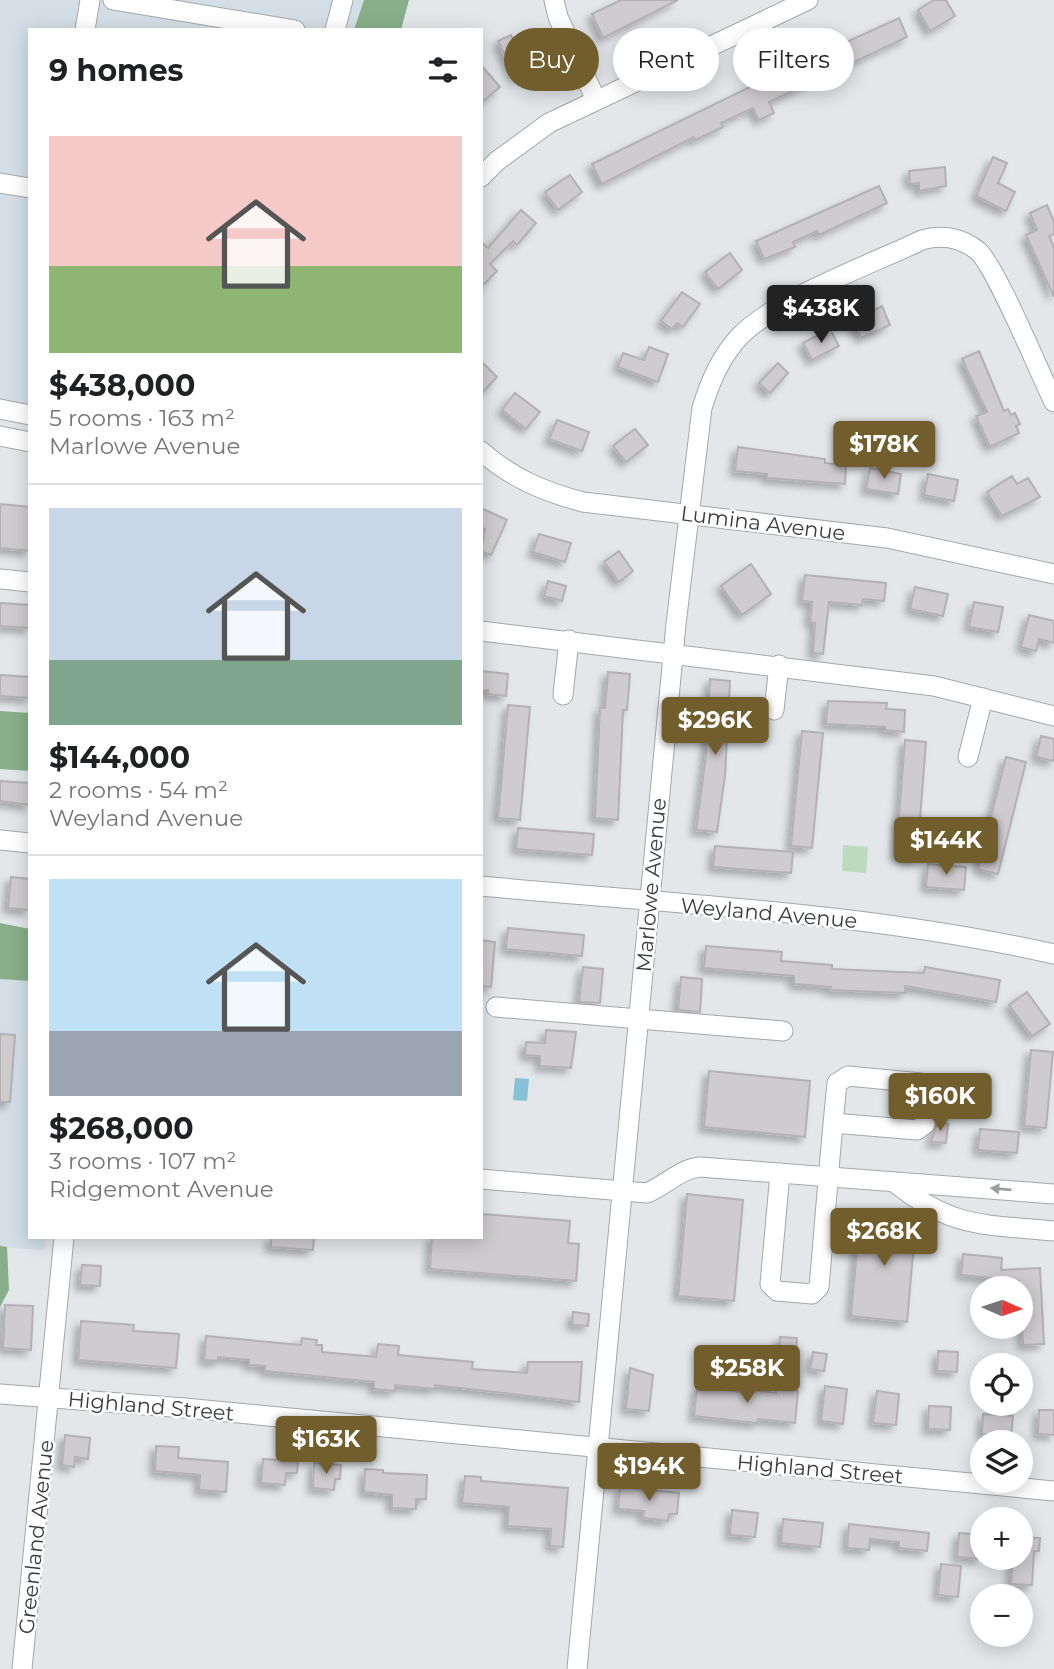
<!DOCTYPE html>
<html lang="en">
<head>
<meta charset="utf-8">
<style>
  body { margin:0; font-family:Montserrat,sans-serif; background:#f6f6f6; color:#202124; height:100vh; display:flex; flex-direction:column; font-size:26px; white-space:nowrap }
  * { box-sizing:border-box; margin:0 }
  p { font-size:23px; color:#757577 }
  .icon { flex:none; width:38px; height:38px; fill:none; stroke:currentColor; stroke-width:2; stroke-linecap:round; stroke-linejoin:round }
  .map { position:relative; flex:1; overflow:hidden }
  .sheet { position:absolute; left:28px; top:28px; width:455px; height:1211px; display:flex; flex-direction:column; background:#fff; border-radius:0px; box-shadow:0 4px 18px #0003 }
  .sheet>* { flex:none }
  .guide { position:absolute; left:504px; top:28px; width:444px; height:63px; display:flex; gap:14px }
  .needle { width:46px; rotate:93deg }
  .tools { position:absolute; left:970px; top:1276px; display:grid; gap:14px }
  .tools a { display:grid; place-items:center; width:63px; height:63px; border-radius:50%; background:#fff; box-shadow:0 4px 18px #0003; font-size:35px }
  .price { position:absolute; translate:-50% -60px; padding:0 16px; border-radius:7px; background:#715e2c; color:#fff; font-size:23px; line-height:46px; filter:drop-shadow(0 2px 4px #0008) }
  .price::after { content:''; position:absolute; left:50%; top:42px; width:21px; height:16px; margin-left:-10px; background:inherit; clip-path:polygon(0 0,100% 0,50% 100%) }
  .price.active { background:#222; color:#fff }
  ul { padding:0; list-style:none }
  li { display:grid; align-content:center; gap:14px; height:371px; padding:0 21px }
  li+li { border-top:2px solid #e0e0e0 }
  li span { display:grid; place-items:center; height:217px; border-radius:0px; color:#555 }
  li>.icon { margin-inline-start:auto }
  span .icon { width:126px; height:126px; fill:#fffc; stroke-width:1 }
  li b { font-size:30px }
  h2 { display:flex; justify-content:space-between; align-items:center; height:84px; padding:0 21px; font-size:30px }
  .chip { padding:0 24px; border-radius:32px; background:#fff; box-shadow:0 4px 18px #0003; font-size:24px; line-height:63px }
  .chip.active { background:#715e2c; color:#fff }
  .map>svg:first-child { display:block }
  .built { fill:#d3dee6 }
  .green { fill:#bdd9be }
  .forest { fill:#88af8a }
  .water { fill:#86c2d7 }
  .building { fill:#cfccd0; stroke:#b4b0b4; stroke-width:2; filter:url(#shadow) }
  .lines { fill:none; stroke-linecap:round; stroke-linejoin:round }
  .minor-casing { stroke:#a3a7aa; stroke-width:21 }
  .minor { stroke:#fff; stroke-width:19 }
  .oneway { fill:#9c9e9e }
  .labels { text-anchor:middle; dominant-baseline:central; stroke-width:5; stroke-linejoin:round; paint-order:stroke }
  .street-label { font-size:21px; fill:#3a3c3d; stroke:#fff }
</style>
</head>
<body>
<div class="map">
<svg width="1054" height="1669" viewBox="0 0 1054 1669">
  <defs>
    <filter id="shadow"><feDropShadow dx="-5" dy="5" stdDeviation="3.5" flood-color="#0004"/></filter>
  </defs>
  <rect width="100%" height="100%" fill="#e3e7ea"/>
  <!-- built -->
  <g class="built">
    <path d="M0,0H405L397,30H30V406L0,400Z"/>
    <path d="M0,967L30,969V1237H45L44,1250L0,1247Z"/>
  </g>
  <!-- green -->
  <path class="green" d="M843,845L868,847L866,873L842,871Z"/>
  <!-- forest -->
  <g class="forest">
    <path d="M364,0H409L401,30H354Z"/>
    <path d="M0,711L30,713V771L0,769Z"/>
    <path d="M0,923L30,929V981L0,979Z"/>
    <path d="M0,1246L7,1247L9,1290L0,1307Z"/>
  </g>
  <!-- water -->
  <path class="water" d="M515,1078L529,1079L527,1101L513,1100Z"/>
  <!-- building -->
  <g class="building">
    <path d="M621,0H678L603,38L592,14Z"/>
    <path d="M934,0H946L955,16L930,31L918,10Z"/>
    <path d="M899,18L907,37L769,102L774,113L759,120L753,108L721,123L723,127L695,140L694,137L602,184L592,164L783,71Z"/>
    <path d="M511,35L516,47L531,40L543,65L515,78L498,41Z"/>
    <path d="M481,65L500,87L481,103Z"/>
    <path d="M993,157L1007,163L998,183L1015,192L1006,211L976,196Z"/>
    <path d="M945,167L946,186L919,191V183L910,184L909,171Z"/>
    <path d="M570,175L582,192L558,210L545,192Z"/>
    <path d="M879,186L887,203L819,235L817,231L793,242L795,247L764,259L756,241Z"/>
    <path d="M1047,205L1054,222V234L1049,236L1054,248V297L1026,235L1037,230L1030,213Z"/>
    <path d="M521,210L536,223L517,245L513,241L490,264L497,271L481,287V242L488,248Z"/>
    <path d="M730,253L742,270L718,289L705,272Z"/>
    <path d="M682,292L700,304L683,327L677,323L672,329L661,321Z"/>
    <path d="M882,306L890,325L861,338L853,320Z"/>
    <path d="M830,329L839,346L812,360L803,343Z"/>
    <path d="M649,347L668,354L658,382L618,367L623,353L644,360Z"/>
    <path d="M979,351L1004,411L1008,409L1011,415L1015,413L1020,424L1016,426L1019,433L990,447L976,416L987,412L962,359Z"/>
    <path d="M481,361L497,377L481,394Z"/>
    <path d="M778,363L788,373L770,393L759,383Z"/>
    <path d="M515,393L540,412L526,429L502,410Z"/>
    <path d="M557,420L589,432L582,451L549,439Z"/>
    <path d="M635,429L648,445L626,462L613,446Z"/>
    <path d="M738,447L825,459V463L846,465L845,484L767,478V474L735,471Z"/>
    <path d="M870,468L901,474L898,494L866,489Z"/>
    <path d="M928,474L958,480L954,501L924,495Z"/>
    <path d="M1012,476L1017,484L1028,478L1040,497L1002,516L987,492Z"/>
    <path d="M0,504L30,507V551L0,548Z"/>
    <path d="M481,508L507,520L491,555L481,551L485,529L481,527Z"/>
    <path d="M539,534L571,543L565,562L533,552Z"/>
    <path d="M619,551L633,571L619,582L604,562Z"/>
    <path d="M751,564L771,594L742,615L721,586Z"/>
    <path d="M805,575L886,583L884,601L863,599L862,605L829,602L823,654L813,653L815,623L810,622L812,602L802,601Z"/>
    <path d="M548,581L566,586L562,601L544,596Z"/>
    <path d="M915,587L948,594L943,616L910,609Z"/>
    <path d="M974,602L1003,607L998,632L969,627Z"/>
    <path d="M0,603L30,605V628L0,626Z"/>
    <path d="M1029,615L1054,621V643L1039,639L1036,651L1021,647Z"/>
    <path d="M481,671L508,674L506,696L488,694V690H481Z"/>
    <path d="M608,672L630,674L627,710H623L618,820L595,818L600,708H605Z"/>
    <path d="M0,675L30,677V698L0,696Z"/>
    <path d="M710,679L730,681L725,776L717,832L696,830L706,755Z"/>
    <path d="M828,701L887,703L886,709L905,710L904,732L885,730V727L826,724Z"/>
    <path d="M508,705L530,707L520,820L498,818Z"/>
    <path d="M802,731L823,733L812,848L791,846Z"/>
    <path d="M1041,736L1054,739V761L1036,757Z"/>
    <path d="M905,740L926,742L917,857L896,855Z"/>
    <path d="M1006,757L1026,762L998,874L978,869Z"/>
    <path d="M0,781L30,783V805L0,801Z"/>
    <path d="M518,828L594,834L592,855L516,849Z"/>
    <path d="M715,846L793,852L791,873L713,867Z"/>
    <path d="M928,864L966,867L964,890L926,887Z"/>
    <path d="M11,877L30,879V910L8,908Z"/>
    <path d="M508,928L584,935L582,956L506,949Z"/>
    <path d="M481,940L495,942L491,987L481,986Z"/>
    <path d="M706,946L782,952L781,961L832,965V969L924,973L925,967L1000,980L996,1002L905,986V993L830,990L831,987L794,984V976L704,968Z"/>
    <path d="M583,967L603,969L600,1003L579,1002Z"/>
    <path d="M681,977L702,979L700,1012L678,1010Z"/>
    <path d="M1027,992L1050,1024L1032,1036L1009,1005Z"/>
    <path d="M546,1030L576,1032L571,1068L540,1066V1056L525,1055L526,1042L545,1043Z"/>
    <path d="M0,1034L15,1035L10,1102H0Z"/>
    <path d="M1031,1050L1053,1052L1046,1128L1024,1126Z"/>
    <path d="M709,1071L810,1081L805,1137L704,1127Z"/>
    <path d="M937,1123L948,1124L946,1143L931,1142Z"/>
    <path d="M980,1129L1019,1132L1017,1153L978,1150Z"/>
    <path d="M687,1194L743,1200L734,1301L678,1296Z"/>
    <path d="M481,1214L570,1221L568,1243L579,1244L576,1281L430,1269L432,1237H481Z"/>
    <path d="M860,1215L916,1220L907,1322L851,1316Z"/>
    <path d="M271,1237H314L313,1250L271,1247Z"/>
    <path d="M963,1254L1002,1258L1001,1270L1040,1268L1044,1344L1023,1345L1019,1281L961,1275Z"/>
    <path d="M82,1265L101,1266L100,1286L80,1285Z"/>
    <path d="M5,1305L33,1306L31,1350L3,1348Z"/>
    <path d="M573,1312L589,1314L588,1326L572,1325Z"/>
    <path d="M81,1321L134,1325L133,1331L179,1334L176,1368L78,1360Z"/>
    <path d="M206,1336L301,1345L302,1338L317,1340L316,1345H322V1352L376,1357L378,1344L399,1346L398,1355L473,1362L472,1369L527,1373L528,1362H582L579,1402L435,1385V1389L395,1385V1391L374,1389V1382L265,1371V1366L249,1365V1360L218,1357V1361L204,1360Z"/>
    <path d="M780,1337L797,1338L796,1354L779,1352Z"/>
    <path d="M938,1351L958,1352L957,1372L937,1371Z"/>
    <path d="M813,1352L827,1354L824,1371L810,1369Z"/>
    <path d="M630,1368L653,1375L649,1411L626,1409Z"/>
    <path d="M825,1386L847,1389L843,1424L821,1421Z"/>
    <path d="M697,1387L740,1392L741,1389L776,1393V1389L798,1391L795,1423L758,1419L757,1423L694,1416Z"/>
    <path d="M877,1391L899,1394L896,1425L873,1423Z"/>
    <path d="M929,1406L951,1407L950,1430L928,1429Z"/>
    <path d="M1039,1410H1054V1435L1038,1434Z"/>
    <path d="M983,1414L1013,1416L1011,1436L982,1434Z"/>
    <path d="M65,1435L90,1438L88,1459L75,1457L74,1467L62,1465Z"/>
    <path d="M156,1446L179,1447L178,1458L228,1462L226,1492L199,1490L200,1475L155,1471Z"/>
    <path d="M263,1459L298,1461L297,1473H286L285,1485L261,1483Z"/>
    <path d="M314,1463L341,1465L340,1479H335L334,1490L313,1488Z"/>
    <path d="M365,1469L383,1470V1473L427,1475L426,1499H416V1509L392,1508V1495L364,1492Z"/>
    <path d="M465,1476L481,1477V1481L568,1488L563,1547L550,1546L551,1529L507,1526L509,1507L462,1503Z"/>
    <path d="M620,1487L679,1493L677,1514H669L668,1521L643,1518L644,1511L618,1509Z"/>
    <path d="M732,1510L758,1513L755,1537L730,1535Z"/>
    <path d="M783,1519L823,1523L820,1547L781,1543Z"/>
    <path d="M849,1524L929,1533L927,1551L899,1548V1542L870,1539L869,1550L847,1548Z"/>
    <path d="M959,1533L982,1535L980,1559L957,1557Z"/>
    <path d="M1020,1537L1040,1538L1039,1551H1034L1032,1585L1011,1584L1013,1558H1020Z"/>
    <path d="M941,1564L961,1566L958,1597L938,1595Z"/>
  </g>
  <g class="lines">
    <defs>
      <g id="minor">
        <path d="M113,0L295,30"/>
        <path d="M554,0L558,17L596,100"/>
        <path d="M85,30L90,0"/>
        <path d="M335,30L343,0"/>
        <path d="M481,177L497,161L549,123L808,0"/>
        <path d="M0,183L30,188"/>
        <path d="M0,409L30,415"/>
        <path d="M0,436L30,442"/>
        <path d="M481,451C511,478 545,492 583,502L887,538L1054,574"/>
        <path d="M0,579L30,582"/>
        <path d="M481,631L934,686L1054,716"/>
        <path d="M563,695L569,640"/>
        <path d="M774,710L779,665"/>
        <path d="M968,757L983,698"/>
        <path d="M0,840L30,843"/>
        <path d="M481,886C672,904 867,912 1054,954"/>
        <path d="M496,1007L783,1031"/>
        <path d="M780,1173L770,1284L777,1291L812,1294L819,1287C825,1219 830,1151 837,1083L848,1076L921,1083L928,1090L925,1124L917,1130L833,1123"/>
        <path d="M481,1179L647,1193C666,1185 680,1169 700,1167L1054,1194"/>
        <path d="M894,1182C953,1229 983,1224 1054,1231"/>
        <path d="M0,1394L185,1408L1054,1491"/>
        <path d="M22,1669L64,1237"/>
        <path d="M577,1669L676,624L702,408C710,382 720,358 739,337C775,299 872,264 922,240C942,234 962,238 978,251C996,267 1040,374 1054,402"/>
      </g>
    </defs>
    <!-- minor casing -->
    <use href="#minor" class="minor-casing"/>
    <!-- minor -->
    <use href="#minor" class="minor"/>
  </g>
  <!-- one-way arrows -->
  <defs><path id="oneway-solid" d="M-6-.8H1V-3.2L6.5 0L1 3.2V.8H-6Z" transform="scale(1.75)"/></defs>
  <use class="oneway" href="#oneway-solid" transform="translate(1001 1189) rotate(-175)"/>
  <g class="labels">
    <!-- street labels -->
    <g class="street-label">
      <text transform="translate(763 523) rotate(7)">Lumina Avenue</text>
      <text transform="translate(651 885) rotate(-85)">Marlowe Avenue</text>
      <text transform="translate(769 913) rotate(5)">Weyland Avenue</text>
      <text transform="translate(151 1406) rotate(5)">Highland Street</text>
      <text transform="translate(820 1469) rotate(5)">Highland Street</text>
      <text transform="translate(36 1537) rotate(-84)">Greenland Avenue</text>
    </g>
  </g>
</svg>
<div class="tools">
<a><svg class="needle" viewBox="-14 -14 28 28"><path d="M0-13l5 13h-10z" fill="#e53935"/><path d="M0 13l5-13h-10z" fill="#757577"/></svg></a>
<a><svg class="icon" aria-label="locate" viewBox="0 0 24 24"><circle cx="12" cy="12" r="6"/><path d="M12 2v4M12 18v4M2 12h4M18 12h4"/></svg></a>
<a><svg class="icon" aria-label="layers" viewBox="0 0 24 24"><path d="M12 4l9 5-9 5-9-5zM3 14l9 5 9-5"/></svg></a>
<a>+</a>
<a>−</a>
</div>
<b class="price active" style="left:821px;top:345px">$438K</b>
<b class="price" style="left:884px;top:481px">$178K</b>
<b class="price" style="left:715px;top:757px">$296K</b>
<b class="price" style="left:946px;top:877px">$144K</b>
<b class="price" style="left:940px;top:1133px">$160K</b>
<b class="price" style="left:884px;top:1268px">$268K</b>
<b class="price" style="left:747px;top:1405px">$258K</b>
<b class="price" style="left:326px;top:1476px">$163K</b>
<b class="price" style="left:649px;top:1503px">$194K</b>
<div class="guide">
<a class="chip active">Buy</a>
<a class="chip">Rent</a>
<a class="chip">Filters</a>
</div>
<section class="sheet">
<h2>9 homes<svg class="icon" aria-label="filters" viewBox="0 0 24 24"><path d="M4 7h16M4 17h16"/><circle cx="9" cy="7" r="2"/><circle cx="15" cy="17" r="2"/></svg></h2>
<ul>
<li><span style="background:linear-gradient(#f6c9c9 60%,#8fb573 0)"><svg class="icon" aria-label="home" viewBox="0 0 24 24"><path d="M3 11l9-7 9 7M6 9v11h12V9"/></svg></span><div><b>$438,000</b><p>5 rooms · 163 m²</p><p>Marlowe Avenue</p></div></li>
<li><span style="background:linear-gradient(#c9d6e8 70%,#7fa58c 0)"><svg class="icon" aria-label="home" viewBox="0 0 24 24"><path d="M3 11l9-7 9 7M6 9v11h12V9"/></svg></span><div><b>$144,000</b><p>2 rooms · 54 m²</p><p>Weyland Avenue</p></div></li>
<li><span style="background:linear-gradient(#bfe0f5 70%,#9aa5b1 0)"><svg class="icon" aria-label="home" viewBox="0 0 24 24"><path d="M3 11l9-7 9 7M6 9v11h12V9"/></svg></span><div><b>$268,000</b><p>3 rooms · 107 m²</p><p>Ridgemont Avenue</p></div></li>
</ul>
</section>
</div>
</body>
</html>
